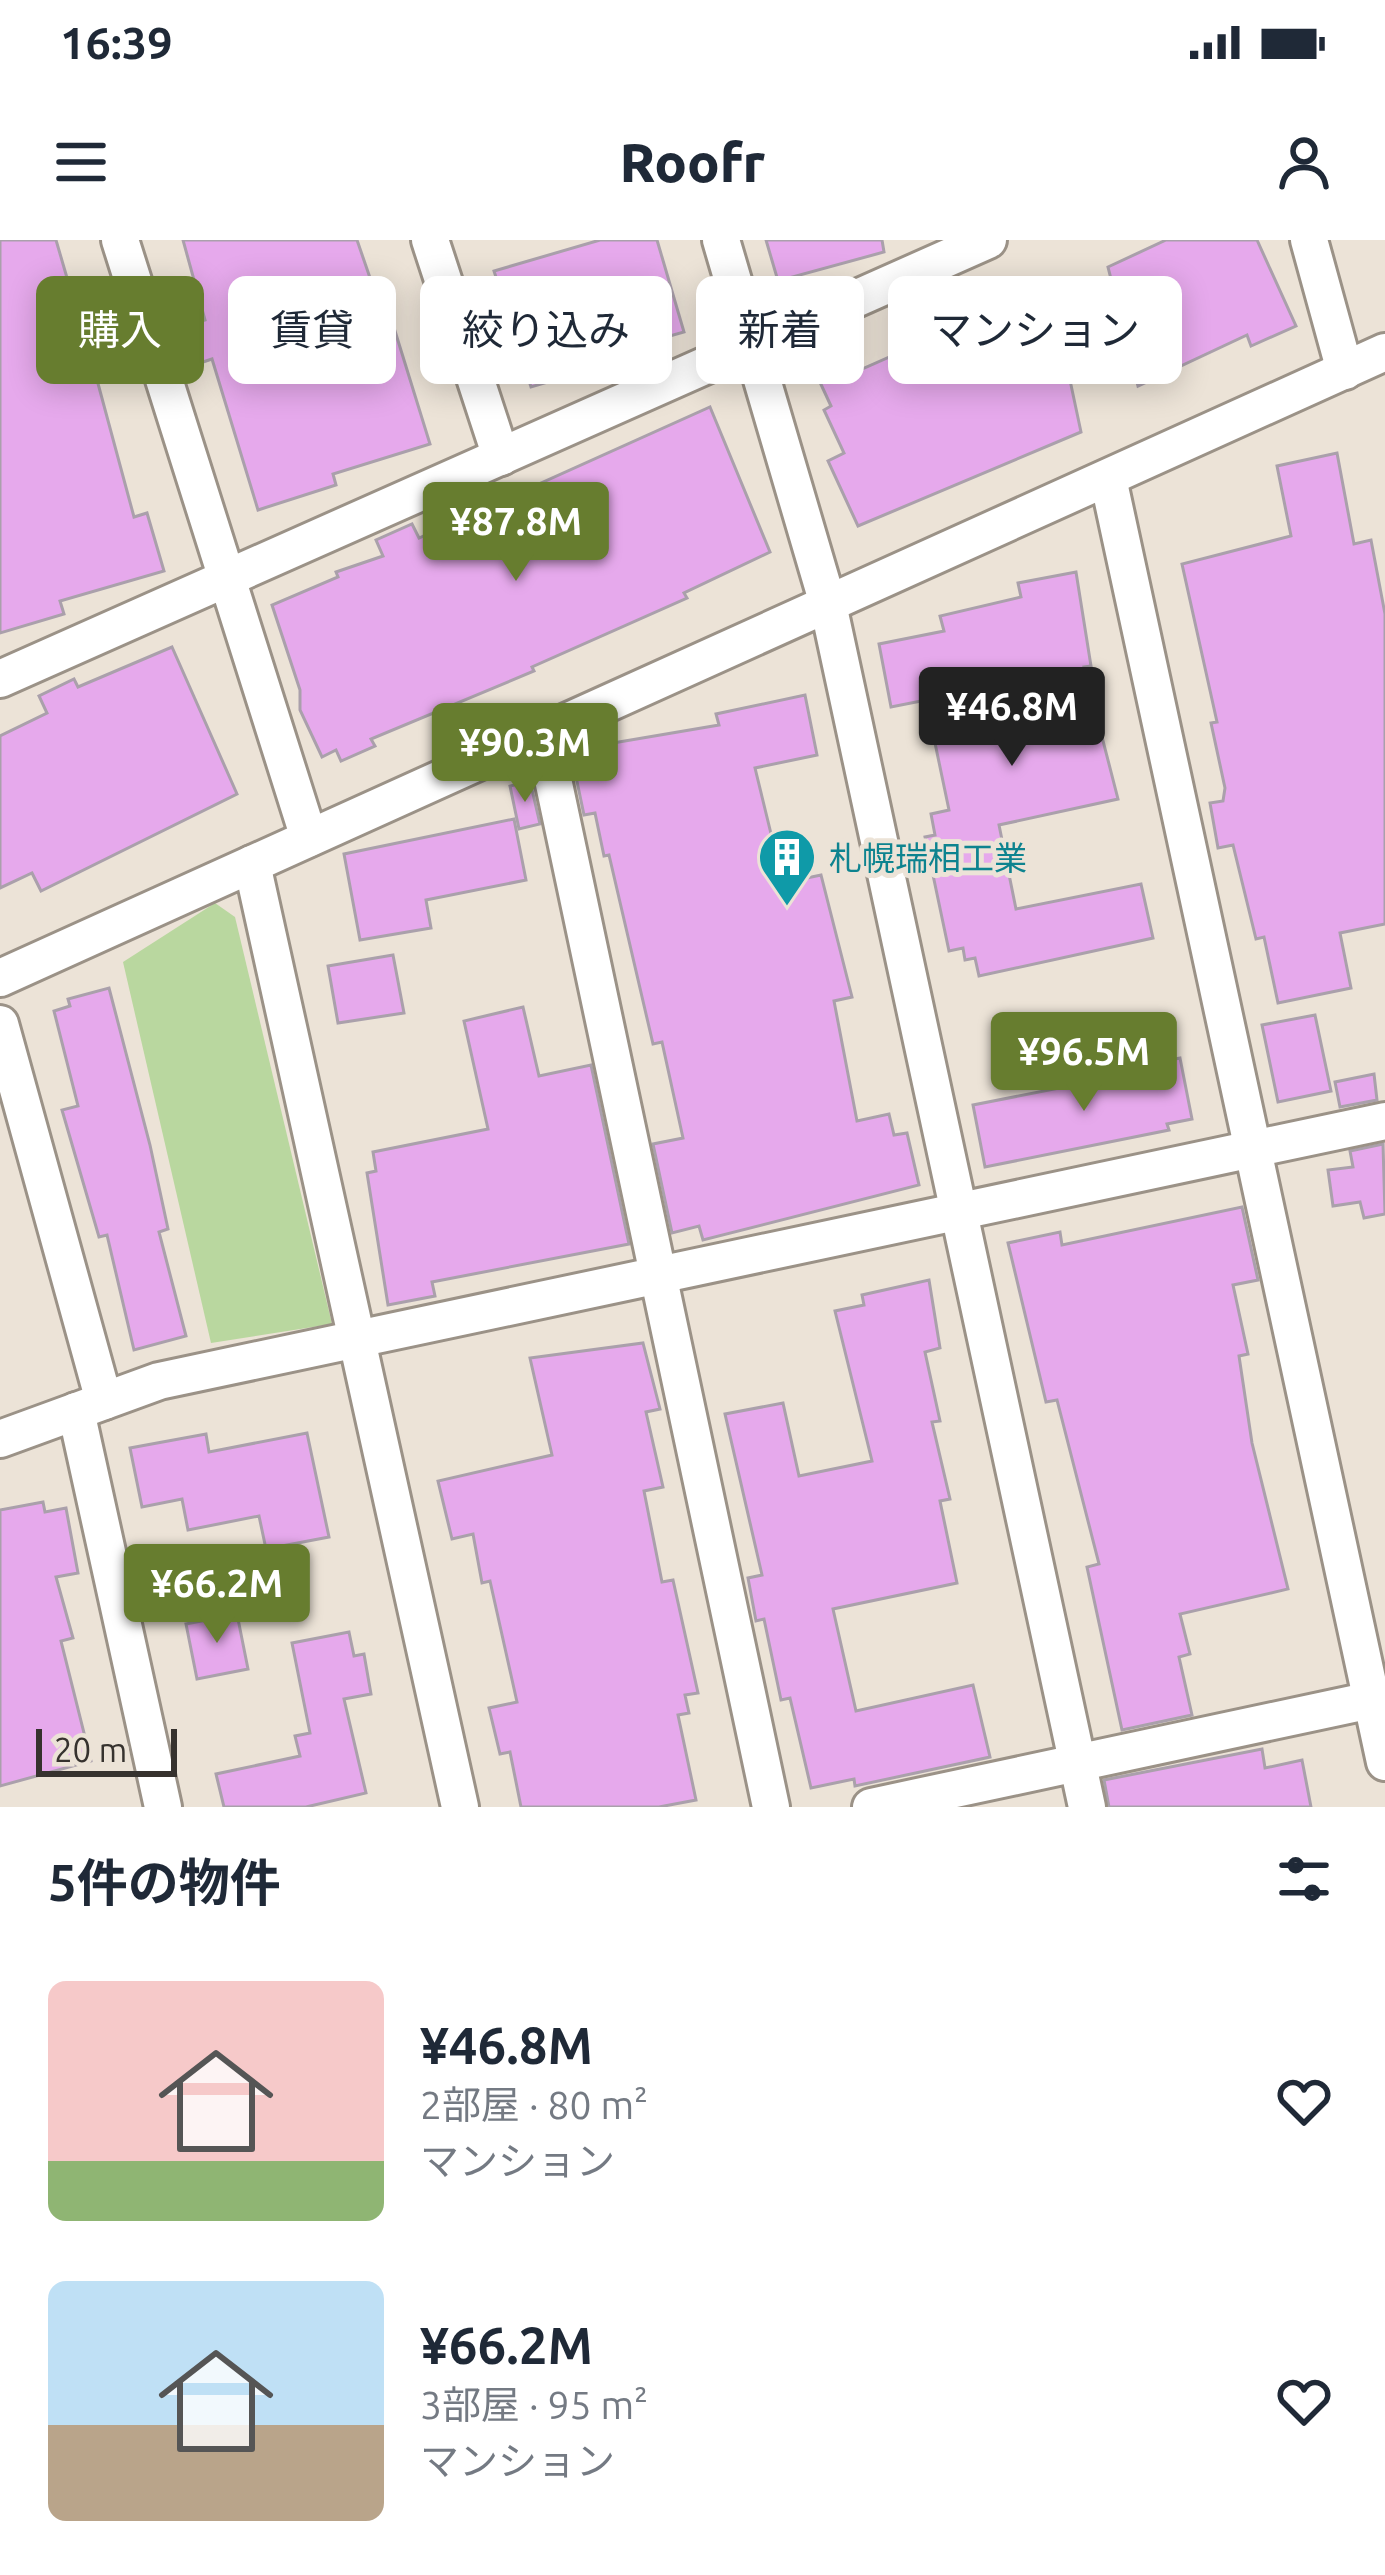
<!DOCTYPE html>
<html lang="ja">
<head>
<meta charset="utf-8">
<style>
  body { margin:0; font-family:Ubuntu,"Noto Sans JP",sans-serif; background:#f2f2f3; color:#1f2937; height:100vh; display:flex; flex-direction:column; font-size:45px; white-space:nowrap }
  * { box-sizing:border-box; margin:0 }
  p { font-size:39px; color:#747a83 }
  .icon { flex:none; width:66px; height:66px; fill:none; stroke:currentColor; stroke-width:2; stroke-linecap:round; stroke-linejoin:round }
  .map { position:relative; height:1567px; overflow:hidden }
  .drawer { display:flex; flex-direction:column; background:#fff; flex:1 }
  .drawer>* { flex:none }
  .hud { position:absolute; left:36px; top:36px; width:1314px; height:108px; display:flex; gap:24px }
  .scale { position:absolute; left:36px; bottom:30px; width:141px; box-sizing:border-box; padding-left:12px; border:6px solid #36322e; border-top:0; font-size:33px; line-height:42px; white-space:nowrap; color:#36322e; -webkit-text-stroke:9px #ece3d7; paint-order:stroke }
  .price { position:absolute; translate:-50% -102px; padding:0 27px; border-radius:12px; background:#677d2f; color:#fff; font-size:39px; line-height:78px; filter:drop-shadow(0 3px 6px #0008) }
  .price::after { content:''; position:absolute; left:50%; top:72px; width:36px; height:27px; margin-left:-18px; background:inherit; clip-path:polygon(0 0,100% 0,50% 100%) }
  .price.selected { background:#222; color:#fff }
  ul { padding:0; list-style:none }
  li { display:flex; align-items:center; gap:36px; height:300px; padding:0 48px }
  li span { display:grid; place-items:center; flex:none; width:336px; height:240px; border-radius:18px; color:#555 }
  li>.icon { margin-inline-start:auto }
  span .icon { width:144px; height:144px; fill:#fffc; stroke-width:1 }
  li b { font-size:51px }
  h2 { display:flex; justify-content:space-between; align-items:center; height:144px; padding:0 48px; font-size:51px }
  .chip { padding:0 42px; border-radius:18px; background:#fff; box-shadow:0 6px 30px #0003; font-size:42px; line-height:108px }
  .chip.selected { background:#677d2f; color:#fff }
  .status { display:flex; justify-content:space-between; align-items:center; height:84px; padding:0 60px; background:#fff; direction:ltr }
  .status svg { height:33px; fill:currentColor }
  header { display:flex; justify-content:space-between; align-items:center; height:156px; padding:0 48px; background:#fff; font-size:54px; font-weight:800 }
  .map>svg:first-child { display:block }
  .green { fill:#b9d79f }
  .building { fill:#e6a9ec; stroke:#aaa0ab; stroke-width:3 }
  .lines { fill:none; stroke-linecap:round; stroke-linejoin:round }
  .minor-casing { stroke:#9b9287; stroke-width:42 }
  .minor { stroke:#fff; stroke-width:36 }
  .labels { text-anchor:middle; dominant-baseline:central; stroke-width:10; stroke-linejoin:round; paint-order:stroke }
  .culture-label { font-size:33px; fill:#0d838f; stroke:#ece3d7; text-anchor:start }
</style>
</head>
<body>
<div class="status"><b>16:39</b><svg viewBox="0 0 49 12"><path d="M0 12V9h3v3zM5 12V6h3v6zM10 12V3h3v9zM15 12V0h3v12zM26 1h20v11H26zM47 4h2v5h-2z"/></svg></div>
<header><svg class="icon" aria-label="menu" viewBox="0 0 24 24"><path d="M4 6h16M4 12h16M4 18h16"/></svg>Roofr<svg class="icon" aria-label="person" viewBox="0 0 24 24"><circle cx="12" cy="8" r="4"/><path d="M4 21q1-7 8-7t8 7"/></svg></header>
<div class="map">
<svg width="1385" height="1567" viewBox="0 0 1385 1567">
  <rect width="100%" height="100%" fill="#ece3d7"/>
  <!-- green -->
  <path class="green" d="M215,663L235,677L332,1084L211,1103L123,722Z"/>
  <!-- building -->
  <g class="building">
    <path d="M0,0H56L72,55L75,61L83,58L95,97L86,99L134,277L147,273L164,331L60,361L64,374L0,393Z"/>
    <path d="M183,0H357L389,93L395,91L430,204L333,234L336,245L258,270L212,119L194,125L182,87L205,80Z"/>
    <path d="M600,0H657L684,92L624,109L627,119L531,147L494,31Z"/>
    <path d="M766,0H882L884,12L778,41Z"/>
    <path d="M1166,0H1257L1296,86L1251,106L1247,95L1138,146L1108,27Z"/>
    <path d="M1050,46L1081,192L858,286L828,221L844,213L824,170L831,166L812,125L852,107L862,129Z"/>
    <path d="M710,167L770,312L684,353L687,358L532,427L534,431L371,499L375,506L341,521L336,510L322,517L300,470V450L272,365L338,337L336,332L383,316L376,300L412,284L419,298Z"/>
    <path d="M1337,213L1354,304L1371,300L1385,374V684L1340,693L1351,748L1278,763L1264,697L1256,699L1233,605L1218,608L1210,563L1223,561L1225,548L1211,483L1217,482L1182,324L1291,296L1277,226Z"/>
    <path d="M1076,332L1091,426L1084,427L1118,559L999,585L1016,669L1141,644L1153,698L979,736L975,718L965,720L963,708L949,711L925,597L935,595L931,574L949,570L926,460L891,467L879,404L944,391L940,376L1021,357L1018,343Z"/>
    <path d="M172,407L237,554L41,651L32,633L0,648V496L47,473L39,456L74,439L78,447Z"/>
    <path d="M805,455L817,515L755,528L783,643L821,635L852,757L834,761L857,881L889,874L894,895L907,893L919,945L703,1000L699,986L672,993L653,904L683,898L662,802L653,804L609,615L604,616L595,573L584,575L575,532L594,528L592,516L614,512L613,503L719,485L716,474Z"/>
    <path d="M530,541L540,584L519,589L510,546Z"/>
    <path d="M514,579L526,640L426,660L431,688L360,700L344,614Z"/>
    <path d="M393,715L404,773L338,783L328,726Z"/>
    <path d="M109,748L150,905L168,989L159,992L186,1096L134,1110L107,995L99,997L62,870L78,866L54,771L70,766L68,759Z"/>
    <path d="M523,767L539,836L591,825L629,1004L432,1042L435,1056L388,1065L367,933L376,931L373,912L488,889L464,781Z"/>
    <path d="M1315,775L1331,851L1278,862L1262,785Z"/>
    <path d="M1180,818L1192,879L1167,884L1169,890L985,927L973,865L1115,837L1114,831Z"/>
    <path d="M1374,834L1377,860L1340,867L1335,842Z"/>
    <path d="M1383,904L1385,974L1364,978L1360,962L1333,966L1328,930L1353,927L1350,911Z"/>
    <path d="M1242,967L1258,1040L1233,1045L1248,1114L1239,1116L1252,1203L1288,1349L1180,1374L1190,1414L1179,1417L1192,1475L1122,1490L1087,1327L1099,1324L1057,1160L1046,1162L1008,1003L1060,992L1062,1005Z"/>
    <path d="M929,1040L940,1108L925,1112L940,1181L932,1182L950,1259L940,1261L957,1343L833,1369L856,1471L973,1445L990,1517L855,1546L854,1539L811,1548L790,1458L781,1460L764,1379L756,1381L748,1338L762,1335L725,1174L783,1163L799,1236L872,1221L835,1071L864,1065L862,1055Z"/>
    <path d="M643,1103L660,1169L646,1172L663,1247L644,1251L662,1342L673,1340L698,1453L685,1455L689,1473L678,1475L696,1560L659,1567H521L510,1512L500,1514L489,1468L517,1462L490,1341L482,1343L473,1294L452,1299L438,1241L552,1215L530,1118Z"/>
    <path d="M307,1193L329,1297L266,1309L259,1276L188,1290L182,1259L142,1267L130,1208L206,1194L209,1212Z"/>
    <path d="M43,1262L45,1272L66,1268L78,1333L56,1337L73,1398L61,1401L91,1521L0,1546V1270Z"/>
    <path d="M237,1374L248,1429L197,1439L186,1384Z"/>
    <path d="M349,1392L354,1416L364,1414L371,1454L344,1459L366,1553L306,1567H224L216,1534L300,1516L295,1496L310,1493L292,1403Z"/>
    <path d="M1262,1509L1265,1528L1302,1520L1311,1567H1109L1104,1540Z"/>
  </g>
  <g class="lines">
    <defs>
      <g id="minor">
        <path d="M120,0L309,598"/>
        <path d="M430,0L501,217"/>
        <path d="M721,0L828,364L1087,1567"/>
        <path d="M1309,0L1345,131"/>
        <path d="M1108,238L1385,1522"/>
        <path d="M0,439L988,0"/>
        <path d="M543,492L771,1567"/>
        <path d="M252,624L460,1567"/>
        <path d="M0,738L1385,112"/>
        <path d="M0,784L104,1161"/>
        <path d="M76,1171L163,1567"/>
        <path d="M0,1199L159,1141L1385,881"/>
        <path d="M871,1567L1385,1457"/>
      </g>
    </defs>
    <!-- minor casing -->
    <use href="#minor" class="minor-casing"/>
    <!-- minor -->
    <use href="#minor" class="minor"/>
  </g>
  <!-- icons -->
  <defs>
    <symbol id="building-pin" viewBox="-11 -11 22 30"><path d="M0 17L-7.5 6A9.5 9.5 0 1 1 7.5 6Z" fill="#0f9aa8" stroke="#ece3d7"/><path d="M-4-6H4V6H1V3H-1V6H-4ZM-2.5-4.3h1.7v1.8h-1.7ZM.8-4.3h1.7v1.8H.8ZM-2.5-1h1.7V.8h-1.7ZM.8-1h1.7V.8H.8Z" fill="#fff"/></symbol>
  </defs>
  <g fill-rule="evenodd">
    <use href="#building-pin" x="754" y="584" width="66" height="90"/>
  </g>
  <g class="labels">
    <!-- culture labels -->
    <g class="culture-label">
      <text x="829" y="617">札幌瑞相工業</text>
    </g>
  </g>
</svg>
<div class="scale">20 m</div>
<b class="price" style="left:516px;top:344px">¥87.8M</b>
<b class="price selected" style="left:1012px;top:529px">¥46.8M</b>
<b class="price" style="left:525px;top:565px">¥90.3M</b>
<b class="price" style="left:1084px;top:874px">¥96.5M</b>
<b class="price" style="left:217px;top:1406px">¥66.2M</b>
<div class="hud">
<a class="chip selected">購入</a>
<a class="chip">賃貸</a>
<a class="chip">絞り込み</a>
<a class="chip">新着</a>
<a class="chip">マンション</a>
</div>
</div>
<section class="drawer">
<h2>5件の物件<svg class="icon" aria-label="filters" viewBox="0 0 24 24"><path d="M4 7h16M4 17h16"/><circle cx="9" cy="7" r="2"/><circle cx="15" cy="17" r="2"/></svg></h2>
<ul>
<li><span style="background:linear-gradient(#f6c9c9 75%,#8fb573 0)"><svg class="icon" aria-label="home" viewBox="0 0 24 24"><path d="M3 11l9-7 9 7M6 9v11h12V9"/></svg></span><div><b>¥46.8M</b><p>2部屋 · 80 m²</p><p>マンション</p></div><svg class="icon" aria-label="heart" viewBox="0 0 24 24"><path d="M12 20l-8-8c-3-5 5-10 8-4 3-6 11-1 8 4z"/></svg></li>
<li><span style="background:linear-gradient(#bfe0f5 60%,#b9a48a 0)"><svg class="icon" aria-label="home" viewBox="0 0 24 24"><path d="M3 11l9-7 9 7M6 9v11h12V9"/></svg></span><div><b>¥66.2M</b><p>3部屋 · 95 m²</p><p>マンション</p></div><svg class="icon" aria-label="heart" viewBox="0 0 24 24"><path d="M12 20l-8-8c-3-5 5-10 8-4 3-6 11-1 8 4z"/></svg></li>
</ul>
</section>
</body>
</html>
